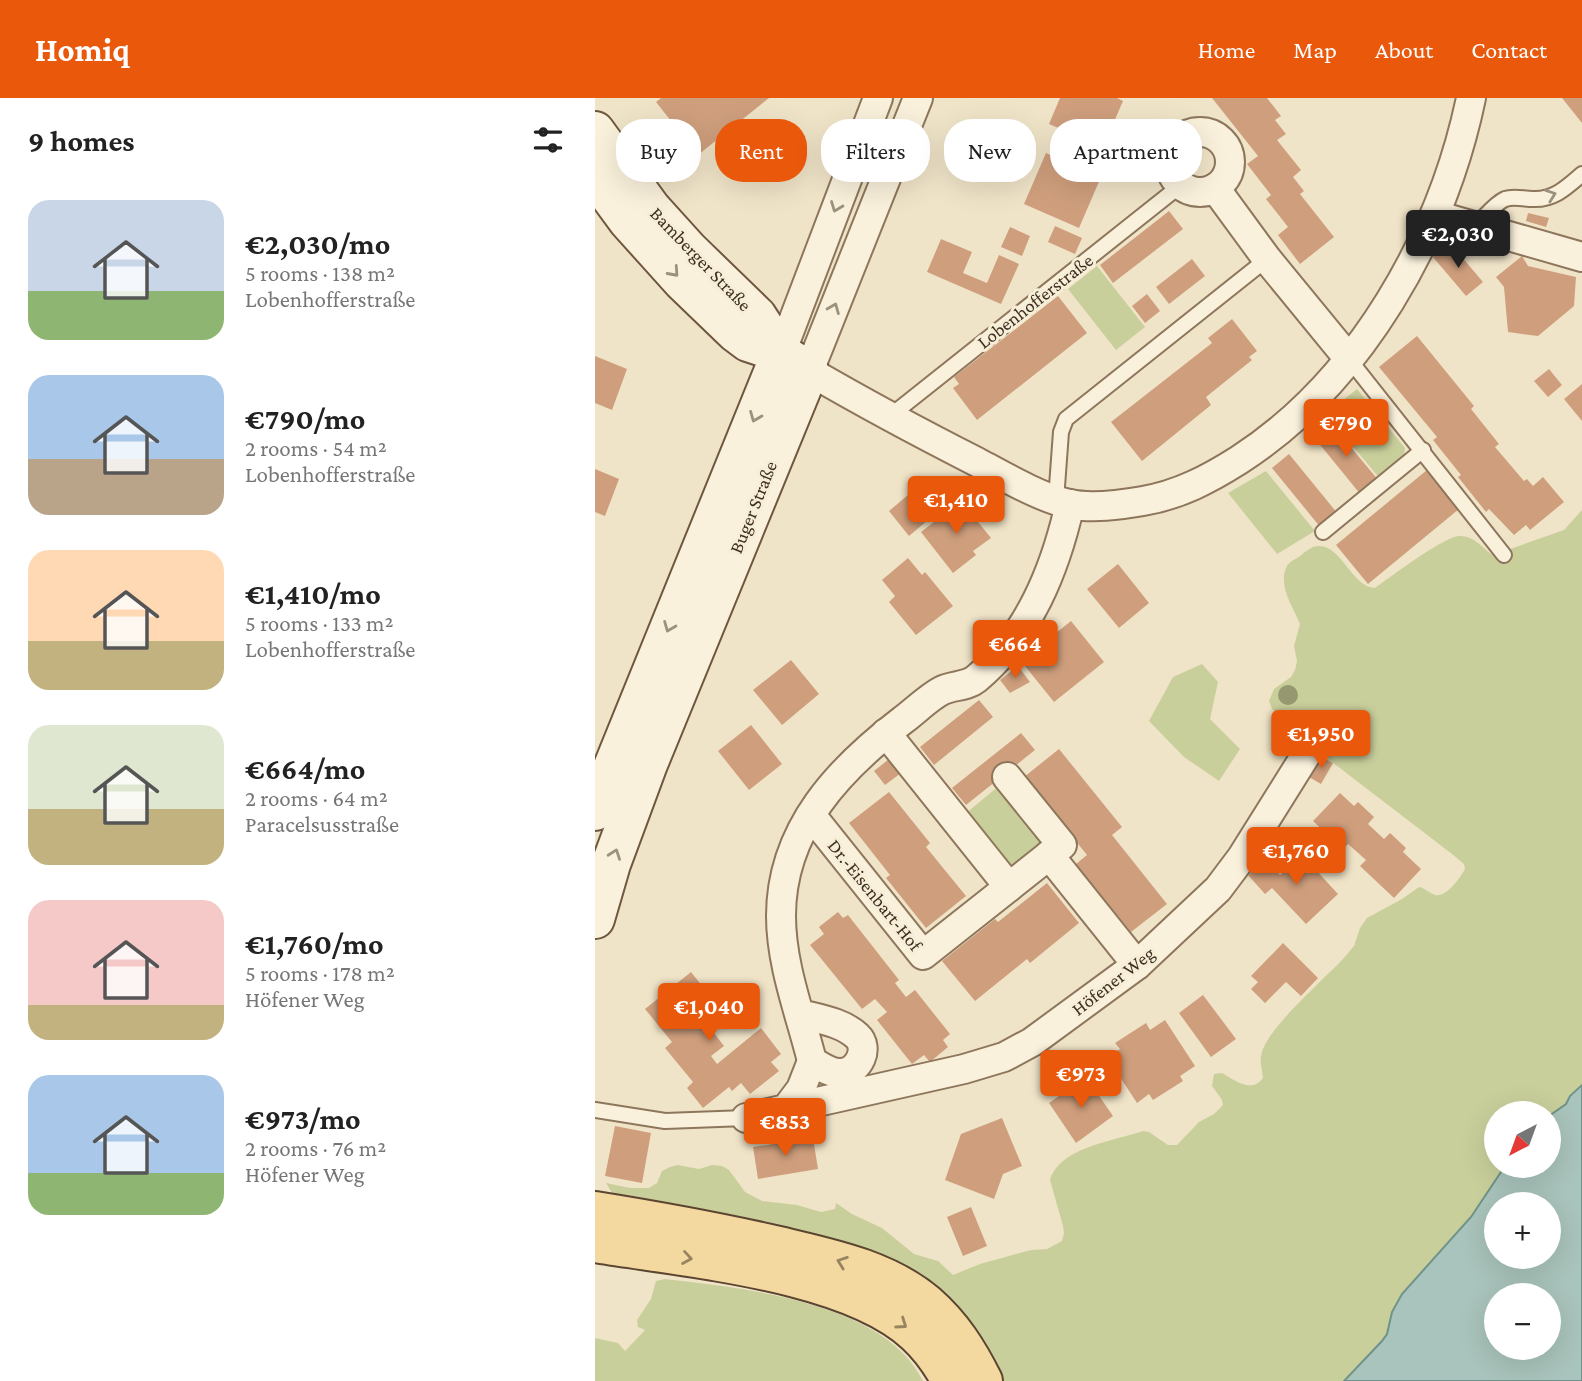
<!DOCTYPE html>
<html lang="en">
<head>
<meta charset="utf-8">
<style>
  body { margin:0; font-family:"Crimson Pro",serif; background:#f6f6f6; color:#222; height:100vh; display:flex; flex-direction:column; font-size:26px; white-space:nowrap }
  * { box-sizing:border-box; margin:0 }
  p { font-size:23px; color:#767676 }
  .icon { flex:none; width:38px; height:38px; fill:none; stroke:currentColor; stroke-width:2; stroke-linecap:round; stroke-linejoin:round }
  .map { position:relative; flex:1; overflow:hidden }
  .panel { display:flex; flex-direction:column; background:#fff; width:595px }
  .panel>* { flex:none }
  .guide { position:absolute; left:21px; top:21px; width:665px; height:63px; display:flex; gap:14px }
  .needle { width:46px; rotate:221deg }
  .buttons { position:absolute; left:889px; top:1003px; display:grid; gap:14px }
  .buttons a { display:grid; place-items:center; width:77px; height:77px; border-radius:50%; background:#fff; box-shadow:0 7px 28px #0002; font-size:35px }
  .price { position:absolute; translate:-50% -60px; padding:0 16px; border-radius:7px; background:#ea580c; color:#fff; font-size:23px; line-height:46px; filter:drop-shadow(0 2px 4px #0008) }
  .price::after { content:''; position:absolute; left:50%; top:42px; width:21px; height:16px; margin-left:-10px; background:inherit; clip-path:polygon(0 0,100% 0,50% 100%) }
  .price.selected { background:#222; color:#fff }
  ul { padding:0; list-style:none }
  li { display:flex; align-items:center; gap:21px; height:175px; padding:0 28px }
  li span { display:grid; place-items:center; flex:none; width:196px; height:140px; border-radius:21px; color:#555 }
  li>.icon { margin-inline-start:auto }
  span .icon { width:84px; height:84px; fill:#fffc; stroke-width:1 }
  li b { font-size:30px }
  h2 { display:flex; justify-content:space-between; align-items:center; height:84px; padding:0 28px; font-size:30px }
  .tag { padding:0 24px; border-radius:28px; background:#fff; box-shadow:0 7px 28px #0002; font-size:24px; line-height:63px }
  .tag.selected { background:#ea580c; color:#fff }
  header { display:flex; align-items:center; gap:42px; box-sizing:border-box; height:98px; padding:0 35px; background:#ea580c; color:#fff }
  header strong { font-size:33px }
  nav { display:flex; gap:38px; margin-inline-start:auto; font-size:24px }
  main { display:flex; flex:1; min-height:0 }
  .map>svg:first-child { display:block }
  .green { fill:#c9cf9b }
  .water { fill:#a9c4bc; stroke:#6f938a; stroke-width:2; fill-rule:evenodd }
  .building { fill:#cf9f7d }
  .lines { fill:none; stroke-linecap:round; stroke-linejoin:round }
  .lane-casing { stroke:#8d765c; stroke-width:18 }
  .street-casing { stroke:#8d765c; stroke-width:32 }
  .secondary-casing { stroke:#6f573f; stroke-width:42 }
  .primary-casing { stroke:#5b4430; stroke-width:42 }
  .lane { stroke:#faf1dc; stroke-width:14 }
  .street { stroke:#faf1dc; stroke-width:28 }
  .secondary { stroke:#faf1dc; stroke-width:38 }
  .primary { stroke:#f3d9a0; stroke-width:38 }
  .tree { fill:#96986f }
  .oneway { stroke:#9c907e }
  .oneway2 { stroke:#988460 }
  .labels { text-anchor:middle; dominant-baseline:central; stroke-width:6; stroke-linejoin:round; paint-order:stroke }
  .street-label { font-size:19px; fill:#3d2e20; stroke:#f7eed8 }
</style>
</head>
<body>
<header>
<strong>Homiq</strong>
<nav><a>Home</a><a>Map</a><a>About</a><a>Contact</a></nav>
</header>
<main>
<section class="panel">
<h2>9 homes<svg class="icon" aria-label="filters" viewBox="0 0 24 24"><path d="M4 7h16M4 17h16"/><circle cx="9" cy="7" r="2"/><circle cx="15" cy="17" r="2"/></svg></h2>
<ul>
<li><span style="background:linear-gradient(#c9d6e8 65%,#8fb573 0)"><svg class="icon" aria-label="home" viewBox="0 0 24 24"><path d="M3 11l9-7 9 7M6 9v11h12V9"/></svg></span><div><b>€2,030/mo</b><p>5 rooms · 138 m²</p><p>Lobenhofferstraße</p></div></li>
<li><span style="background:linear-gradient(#a9c7e8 60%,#b9a48a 0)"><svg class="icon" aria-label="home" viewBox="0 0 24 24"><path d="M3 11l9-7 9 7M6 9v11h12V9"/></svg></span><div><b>€790/mo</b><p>2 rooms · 54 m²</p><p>Lobenhofferstraße</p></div></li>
<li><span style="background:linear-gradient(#ffd9b3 65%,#c2b280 0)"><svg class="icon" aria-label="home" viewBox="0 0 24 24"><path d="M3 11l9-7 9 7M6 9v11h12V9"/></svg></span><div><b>€1,410/mo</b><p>5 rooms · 133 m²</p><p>Lobenhofferstraße</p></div></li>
<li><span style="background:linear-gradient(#dfe7d0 60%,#c2b280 0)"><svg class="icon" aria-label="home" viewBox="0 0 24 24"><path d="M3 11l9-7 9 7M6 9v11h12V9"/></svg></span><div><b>€664/mo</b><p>2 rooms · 64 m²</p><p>Paracelsusstraße</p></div></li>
<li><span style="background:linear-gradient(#f6c9c9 75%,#c2b280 0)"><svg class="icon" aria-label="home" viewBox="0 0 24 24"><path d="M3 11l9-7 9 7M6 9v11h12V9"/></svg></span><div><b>€1,760/mo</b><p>5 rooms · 178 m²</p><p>Höfener Weg</p></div></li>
<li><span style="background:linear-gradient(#a9c7e8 70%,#8fb573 0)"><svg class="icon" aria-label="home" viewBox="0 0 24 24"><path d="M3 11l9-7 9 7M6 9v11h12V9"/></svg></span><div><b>€973/mo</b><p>2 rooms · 76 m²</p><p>Höfener Weg</p></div></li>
</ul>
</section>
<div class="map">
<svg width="987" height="1283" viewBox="0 0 987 1283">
  <rect width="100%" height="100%" fill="#f0e4c8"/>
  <!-- green -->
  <g class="green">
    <path d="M502,168L550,229L521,252L473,191Z"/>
    <path d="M762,291L810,350L808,364L786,382L731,316Z"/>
    <path d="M671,373L720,433L682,456L633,395Z"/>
    <path d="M987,412V987L975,998L972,1006L954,1018V1015H901V1068H910L876,1119L807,1196L797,1214L792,1236L787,1243L749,1283H403L19,1098L11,1085L35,1090H54L62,1085L67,1073L75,1069L83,1067L104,1071L117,1067L127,1068L134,1072L150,1094L167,1103L202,1107L226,1114L240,1111L241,1105L257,1116L287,1130L319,1156L343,1163L358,1177L385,1166L436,1152L452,1151L467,1143L469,1135L468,1128L455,1082C465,1049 519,1043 548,1033L554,1034L573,1047H582L604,1024L619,1016L628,1007L627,1002L617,988L619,976L627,975C640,982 656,996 668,980C667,970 664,965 667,954C673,930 729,881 748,861L759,848L765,830L772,820L807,801L824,789C830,790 834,795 840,797C851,800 865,780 870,771L869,766L857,756L703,638L677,611L674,603L679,591L696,579L700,572L702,563L699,548L705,526C698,509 682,487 692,468C695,463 701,461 705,458C711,453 717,448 724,448C747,448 757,489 780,490C794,480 851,437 865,438C880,438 887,450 898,457L969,432Z"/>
    <path d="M607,566L623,584L615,621L645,651L624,683L589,659L554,623L578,579Z"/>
    <path d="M405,687L450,744L415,772L370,716Z"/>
    <path d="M70,1181C147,1190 290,1204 328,1283H0V1240L23,1245L30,1253L50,1232L43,1229L42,1222L56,1201L61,1183Z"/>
  </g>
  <!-- water -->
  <path class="water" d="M987,987V1283H749L787,1243L792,1236L797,1214L807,1196L876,1119L910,1068H954V1018L971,1006L975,998ZM901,1106H954V1158H901ZM901,1197H954V1250H901Z"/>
  <!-- building -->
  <g class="building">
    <path d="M66,0H174L103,57L61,4Z"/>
    <path d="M465,0H522L528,3L508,49L454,26Z"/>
    <path d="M617,0H672L686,18L680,22L691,36L682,42L706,72L698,79L709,93L705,96L739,139L705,166L683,137L693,129L671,101L676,97L652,66L663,58Z"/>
    <path d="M967,0H987V25Z"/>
    <path d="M539,39L560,48L545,82L524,73Z"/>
    <path d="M451,55L506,79L484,130L429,106Z"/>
    <path d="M574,113L588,131L518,185L505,167Z"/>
    <path d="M933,115L954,120L951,129L931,123Z"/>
    <path d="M460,128L487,140L480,156L453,144Z"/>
    <path d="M415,129L435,138L427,158L406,149Z"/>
    <path d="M346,141L377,154L368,175L392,185L404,157L424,166L406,206L332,174Z"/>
    <path d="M855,145L888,184L871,198L838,159Z"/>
    <path d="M927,158L933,168L981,179L979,208L943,238L913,234L909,189L901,179Z"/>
    <path d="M597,161L610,178L574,206L561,189Z"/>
    <path d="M552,196L565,213L550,225L537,208Z"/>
    <path d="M463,198L492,235L382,322L358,290L364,286L359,279Z"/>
    <path d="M637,221L662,253L654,259L657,262L611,299L616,307L547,363L516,324L617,245L613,240Z"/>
    <path d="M822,238L879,308L876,311L904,346L900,349L929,383L932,381L938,388L948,379L969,404L935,432L931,427L919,437L894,411L891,414L863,379L866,377L838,342L842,339L784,269Z"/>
    <path d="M0,258L32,271L17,312L0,305Z"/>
    <path d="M954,271L967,287L953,299L939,283Z"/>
    <path d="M987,286V323L969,301Z"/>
    <path d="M735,324L784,383L766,397L718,338Z"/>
    <path d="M694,356L743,416L726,430L677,370Z"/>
    <path d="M0,371L24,381L10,418L0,414Z"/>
    <path d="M832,372L864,411L773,486L741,447Z"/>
    <path d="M313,397L333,422L314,438L294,413Z"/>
    <path d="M366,403L396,440L378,453L381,457L358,475L326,434Z"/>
    <path d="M313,460L327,477L330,474L358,508L321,537L294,504L300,498L287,482Z"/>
    <path d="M523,466L554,505L524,530L492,491Z"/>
    <path d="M476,523L509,564L459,604L426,563Z"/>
    <path d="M196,562L224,596L187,627L158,592Z"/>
    <path d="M423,568L435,584L415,595L405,582Z"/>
    <path d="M384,602L398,619L339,667L325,649Z"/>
    <path d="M156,627L187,666L154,692L123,653Z"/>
    <path d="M426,635L440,652L371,707L357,690Z"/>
    <path d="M464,651L527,729L517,737L572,806L536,834L481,766L492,757L429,679Z"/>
    <path d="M726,658L738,665L726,686L714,679Z"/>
    <path d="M294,661L306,675L290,687L279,673Z"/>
    <path d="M294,694L335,745L331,749L371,798L331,830L291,780L295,777L254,725Z"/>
    <path d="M745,695L759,708L763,704L779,719L773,726L789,741L795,735L811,750L808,754L826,771L799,800L765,768L771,762L753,746L748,751L718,723Z"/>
    <path d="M707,757L743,796L711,826L677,790L670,796L653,777L670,761L685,777Z"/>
    <path d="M452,785L484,825L435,865L432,861L380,903L347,863L400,821L403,824Z"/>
    <path d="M243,814L248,820L253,817L304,882L300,885L311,899L320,892L355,936L348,942L353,949L335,964L329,957L317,966L282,922L292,914L280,901L267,911L215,847L229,836L224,829Z"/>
    <path d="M688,845L723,880L706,898L691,884L670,905L656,891L663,884L656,878Z"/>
    <path d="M96,874L131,918L115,930L129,948L116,958L122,966L166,930L186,956L176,964L184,973L155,996L146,985L137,993L134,989L108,1010L92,990L98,984L70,950L77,944L50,911Z"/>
    <path d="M608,897L641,941L616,959L584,915Z"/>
    <path d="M570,922L600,968L585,978L588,983L558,1002L554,996L542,1005L512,959L525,951L520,945L551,925L555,932Z"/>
    <path d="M491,979L518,1018L481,1045L454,1005Z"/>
    <path d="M407,1020L427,1068L408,1076L399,1101L350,1082L366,1036Z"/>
    <path d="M20,1028L56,1035L47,1085L10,1078Z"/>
    <path d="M218,1040L223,1071L163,1081L158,1049Z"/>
    <path d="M376,1109L392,1148L368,1158L352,1119Z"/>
  </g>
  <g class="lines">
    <defs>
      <g id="lane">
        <path d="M880,128C889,120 899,106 910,101C919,98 928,101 938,101C959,102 972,89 987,76"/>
        <path d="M754,261L909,457"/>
        <path d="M294,319L586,87"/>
        <path d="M461,402L466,334L471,321L672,161"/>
        <path d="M728,434L828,352"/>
        <path d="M0,1012L70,1023L151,1020"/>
      </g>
      <g id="street">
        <path d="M323,0L214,273C269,305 325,335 382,364C408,378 446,400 474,406C497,411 525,407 548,403C584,397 614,381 644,362C765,284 847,139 876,0"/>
        <circle cx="605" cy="64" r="30"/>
        <path d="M620,90L672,161L754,261"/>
        <path d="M840,117L987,159"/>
        <path d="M186,255L283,0"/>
        <path d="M291,635L414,789"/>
        <path d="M216,717L328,857L467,747L412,679"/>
        <path d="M454,757L542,867"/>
        <path d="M205,916C224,921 247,924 262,938C275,950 264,973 247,975C236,976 225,968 217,963C205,915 186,867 186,818C186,731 244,671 308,622C320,613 333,600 346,593C357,587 371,589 381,581C434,537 460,472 475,406"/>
        <path d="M191,1011L369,971L409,959L437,944L542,867L623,791L647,759L719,644"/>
        <path d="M151,1020L191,1011L206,991L217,963"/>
      </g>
      <g id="secondary">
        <path d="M0,33L56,110L94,152L162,218L186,255"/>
        <path d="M0,78L33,123L87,183L141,235L153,244L186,255L214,273L53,666L16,766L0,821"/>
        <path d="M0,713L186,255"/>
      </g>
      <g id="primary">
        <path d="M0,1113C62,1123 123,1134 184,1148C234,1160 291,1171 332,1206C357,1228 373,1253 388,1283"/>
        <path d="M0,1145C90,1160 253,1173 321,1236C335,1249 347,1266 356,1283"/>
      </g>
    </defs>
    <!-- lane casing -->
    <use href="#lane" class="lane-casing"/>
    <!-- street casing -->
    <use href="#street" class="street-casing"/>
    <!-- secondary casing -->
    <use href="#secondary" class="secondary-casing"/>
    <!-- primary casing -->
    <use href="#primary" class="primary-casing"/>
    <!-- lane -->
    <use href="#lane" class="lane"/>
    <!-- street -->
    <use href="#street" class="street"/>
    <!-- secondary -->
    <use href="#secondary" class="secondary"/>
    <!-- primary -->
    <use href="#primary" class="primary"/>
  </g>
  <!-- trees -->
  <circle class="tree" cx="693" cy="597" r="10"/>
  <!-- one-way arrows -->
  <defs><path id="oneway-chevron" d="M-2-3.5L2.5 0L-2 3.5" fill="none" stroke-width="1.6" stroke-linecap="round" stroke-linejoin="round" transform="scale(1.75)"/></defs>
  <g class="oneway">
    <use href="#oneway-chevron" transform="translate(956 97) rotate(-20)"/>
    <use href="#oneway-chevron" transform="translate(241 109) rotate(111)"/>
    <use href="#oneway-chevron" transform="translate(79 174) rotate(48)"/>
    <use href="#oneway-chevron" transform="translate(239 210) rotate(-68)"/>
    <use href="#oneway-chevron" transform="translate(160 319) rotate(112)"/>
    <use href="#oneway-chevron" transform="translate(74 529) rotate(112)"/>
    <use href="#oneway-chevron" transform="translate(20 756) rotate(-70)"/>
  </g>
  <g class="oneway2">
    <use href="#oneway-chevron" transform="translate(92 1160) rotate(9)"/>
    <use href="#oneway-chevron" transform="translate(247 1164) rotate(-160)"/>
    <use href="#oneway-chevron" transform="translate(307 1226) rotate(35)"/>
  </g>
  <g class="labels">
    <!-- street labels -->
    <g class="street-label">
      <text transform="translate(106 161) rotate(46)">Bamberger Straße</text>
      <text transform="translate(440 203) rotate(-38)">Lobenhofferstraße</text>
      <text transform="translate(158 409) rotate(-68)">Buger Straße</text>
      <text transform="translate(280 797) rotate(51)">Dr.-Eisenbart-Hof</text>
      <text transform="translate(518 883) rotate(-38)">Höfener Weg</text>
    </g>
  </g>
</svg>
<div class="buttons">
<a><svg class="needle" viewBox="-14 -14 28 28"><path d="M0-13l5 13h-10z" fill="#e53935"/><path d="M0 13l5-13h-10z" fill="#767676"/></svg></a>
<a>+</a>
<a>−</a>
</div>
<b class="price selected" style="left:863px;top:172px">€2,030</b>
<b class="price" style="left:751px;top:361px">€790</b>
<b class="price" style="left:361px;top:438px">€1,410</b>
<b class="price" style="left:420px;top:582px">€664</b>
<b class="price" style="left:726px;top:672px">€1,950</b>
<b class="price" style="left:701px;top:789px">€1,760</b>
<b class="price" style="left:114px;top:945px">€1,040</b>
<b class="price" style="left:486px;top:1012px">€973</b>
<b class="price" style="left:190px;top:1060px">€853</b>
<div class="guide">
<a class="tag">Buy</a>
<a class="tag selected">Rent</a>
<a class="tag">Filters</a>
<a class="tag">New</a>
<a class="tag">Apartment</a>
</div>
</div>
</main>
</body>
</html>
